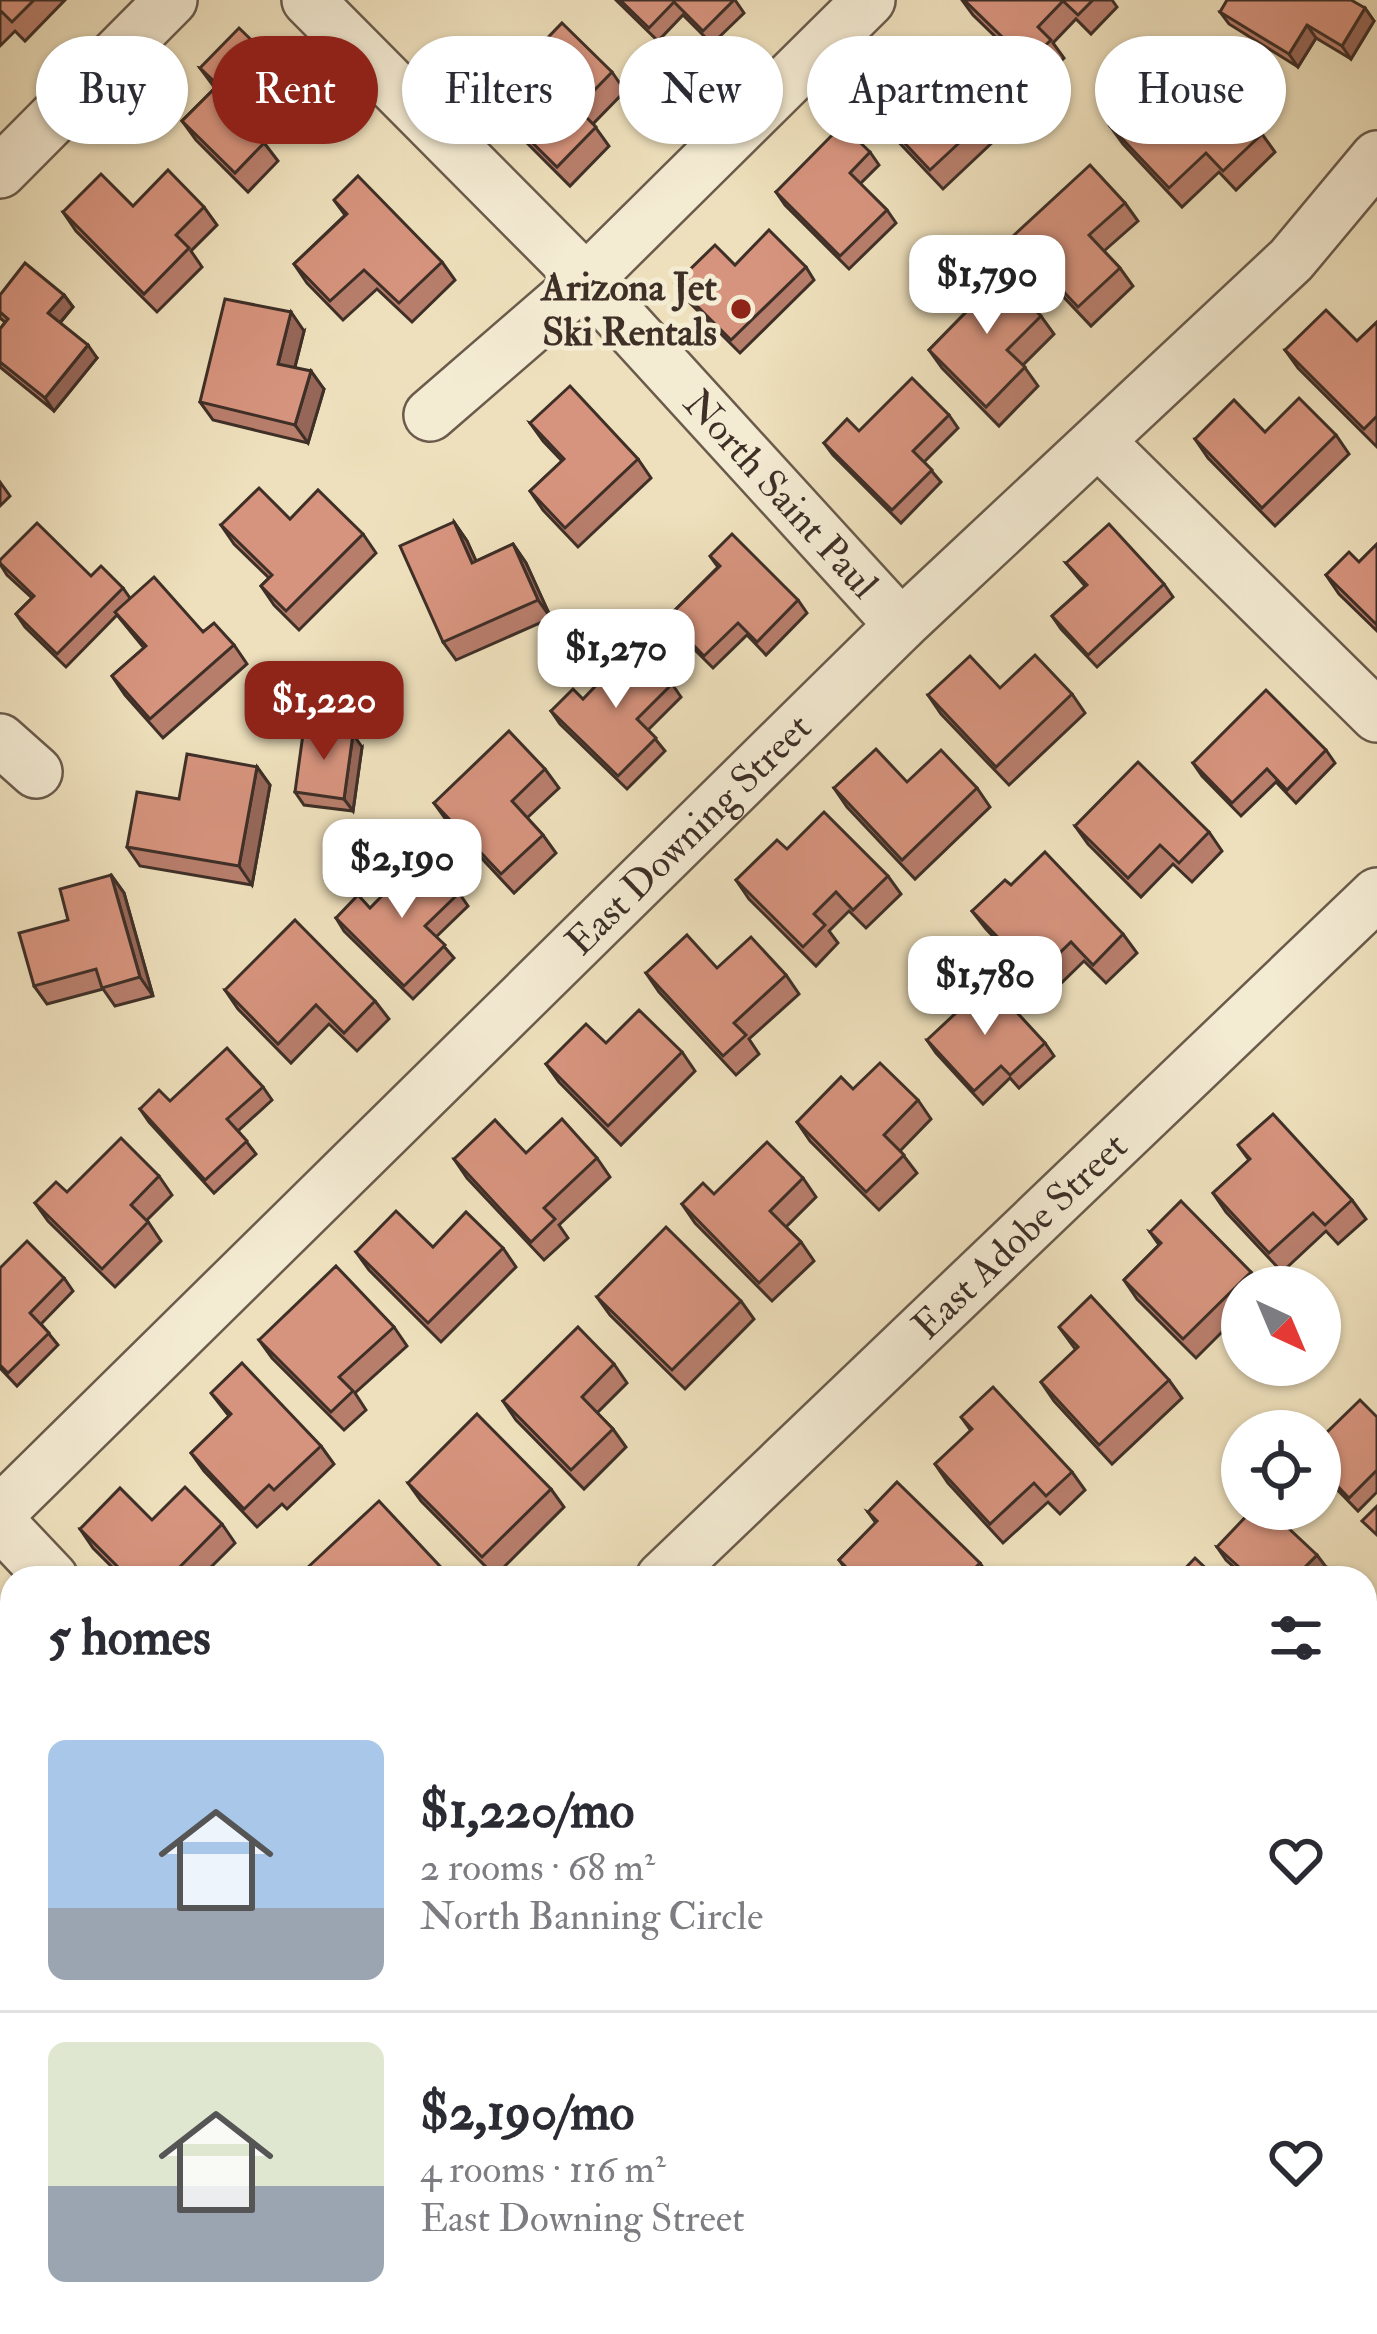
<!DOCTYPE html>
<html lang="en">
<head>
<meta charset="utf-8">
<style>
  body { margin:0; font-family:"IM FELL Double Pica",serif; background:#f2f2f3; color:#2b2b33; height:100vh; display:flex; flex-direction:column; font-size:45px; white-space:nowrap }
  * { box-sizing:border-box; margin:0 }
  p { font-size:39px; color:#7c7c81 }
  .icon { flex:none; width:66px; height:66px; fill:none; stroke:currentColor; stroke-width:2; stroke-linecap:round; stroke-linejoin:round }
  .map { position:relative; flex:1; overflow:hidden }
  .panel { position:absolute; left:0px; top:1566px; width:1377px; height:768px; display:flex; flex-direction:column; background:#fff; border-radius:36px 36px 0 0; box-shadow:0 3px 9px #0004 }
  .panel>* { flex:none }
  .banner { position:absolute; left:36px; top:36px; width:1305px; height:108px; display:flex; gap:24px }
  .needle { width:78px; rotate:136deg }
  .controls { position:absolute; left:1221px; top:1266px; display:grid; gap:24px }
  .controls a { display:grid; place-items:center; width:120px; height:120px; border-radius:50%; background:#fff; box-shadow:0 3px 9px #0004; font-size:60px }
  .price { position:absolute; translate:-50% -102px; padding:0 27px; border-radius:24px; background:#fff; color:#222; font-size:39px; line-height:78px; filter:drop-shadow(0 3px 6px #0008) }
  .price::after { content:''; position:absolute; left:50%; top:72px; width:36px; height:27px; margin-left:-18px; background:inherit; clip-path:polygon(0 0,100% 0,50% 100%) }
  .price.active { background:#8f2418; color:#fff }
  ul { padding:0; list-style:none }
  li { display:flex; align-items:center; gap:36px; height:300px; padding:0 48px }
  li+li { border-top:3px solid #e1e1e2 }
  li span { display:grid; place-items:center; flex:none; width:336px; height:240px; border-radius:18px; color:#555 }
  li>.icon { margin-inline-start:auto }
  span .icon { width:144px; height:144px; fill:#fffc; stroke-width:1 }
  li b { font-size:51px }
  h2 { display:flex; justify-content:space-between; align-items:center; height:144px; padding:0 48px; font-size:51px }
  .chip { padding:0 42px; border-radius:54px; background:#fff; box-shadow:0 3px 9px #0004; font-size:42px; line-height:108px }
  .chip.active { background:#8f2418; color:#fff }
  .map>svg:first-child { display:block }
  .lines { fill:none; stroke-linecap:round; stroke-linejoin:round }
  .minor-casing { stroke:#6a5b4c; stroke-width:56 }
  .major-casing { stroke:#3e2f27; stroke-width:70 }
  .minor { stroke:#f4ebd3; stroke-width:51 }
  .major { stroke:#e7c07e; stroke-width:66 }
  .wall { fill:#b87e6c; stroke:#3e2f27; stroke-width:3 }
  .shaded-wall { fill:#966758; stroke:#3e2f27; stroke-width:3 }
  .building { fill:#d6937d; stroke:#3e2f27; stroke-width:3 }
  .poi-dot { fill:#8f2418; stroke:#f4ebd3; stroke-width:4.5 }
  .labels { text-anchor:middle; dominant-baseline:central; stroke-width:10; stroke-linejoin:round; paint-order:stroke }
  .poi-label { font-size:39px; font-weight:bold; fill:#3e2f27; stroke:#f4ebd3; text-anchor:end }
  .street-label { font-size:39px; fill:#3e2f27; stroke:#f4ebd3 }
</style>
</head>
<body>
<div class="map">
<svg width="1377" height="2334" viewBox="0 0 1377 2334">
  <rect width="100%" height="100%" fill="#eee0bc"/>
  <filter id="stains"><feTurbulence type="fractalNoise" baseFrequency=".00167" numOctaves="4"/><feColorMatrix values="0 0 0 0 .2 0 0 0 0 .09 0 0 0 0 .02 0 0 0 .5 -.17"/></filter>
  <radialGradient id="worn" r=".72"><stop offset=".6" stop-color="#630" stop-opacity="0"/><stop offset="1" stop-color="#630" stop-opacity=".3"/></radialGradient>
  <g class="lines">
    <defs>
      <g id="minor">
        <path id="s1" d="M308,0L586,280L901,625"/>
        <path d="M0,172L171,0"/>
        <path d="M430,415L586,280L869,0"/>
        <path d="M1099,442L1377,716"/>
        <path d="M0,740L36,772"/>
        <path id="s2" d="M0,1512L901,625L1291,260L1377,157"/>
        <path d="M0,1523L52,1578"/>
        <path id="s3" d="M662,1578L1377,894"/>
        <path d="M0,2192L12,2205"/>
      </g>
      <g id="major">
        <path d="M0,2064L12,2077"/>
        <path d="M250,2322L261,2334"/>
      </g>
    </defs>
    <!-- minor casing -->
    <use href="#minor" class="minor-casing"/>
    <!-- major casing -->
    <use href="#major" class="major-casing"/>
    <!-- minor -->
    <use href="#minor" class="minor"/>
    <!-- major -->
    <use href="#major" class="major"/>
  </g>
  <!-- wall -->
  <g class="wall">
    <path d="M0,0H65L25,41L15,31L0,46Z"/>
    <path d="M616,0H735L744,13L712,44L683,15L658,41Z"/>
    <path d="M962,0H1112L1117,7L1091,34L1076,19L1053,43L1064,58L1041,81L973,15Z"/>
    <path d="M1365,8L1374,21L1351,59L1316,38L1298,67L1229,24L1220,12Z"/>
    <path d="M532,54L612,72L625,91L593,124L609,146L570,186L506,122L492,103L519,92L542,69Z"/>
    <path d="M200,68L305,92L318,111L294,135L283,125L265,144L278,161L248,192L196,140L182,121L215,88Z"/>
    <path d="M934,92L1003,102L1016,120L943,189L874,116L861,97Z"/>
    <path d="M1167,99L1262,134L1275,152L1236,190L1219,172L1182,207L1123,144L1110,126H1155L1173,108Z"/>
    <path d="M870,152L879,165L860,184L887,210L896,223L849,269L785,205L776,192Z"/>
    <path d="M334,200L442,262L455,280L412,322L377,289L343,320L307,283L294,264L345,215Z"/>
    <path d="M1125,203L1138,221L1104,251L1120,268L1133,286L1091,326L1025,256L1012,237Z"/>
    <path d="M133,206L204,207L217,225L191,251L202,267L157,312L76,231L63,212Z"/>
    <path d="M735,265L806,267L814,280L740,353L684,297L675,284Z"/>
    <path d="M0,295H64L73,307L60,323L97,358L54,411L0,367V329L5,322L0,318Z"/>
    <path d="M963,296L1041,316L1054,334L1023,365L1038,386L999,426L942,368L929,350L971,307Z"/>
    <path d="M1377,322V447L1298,368L1285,350L1357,341Z"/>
    <path d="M304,331L295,367L324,389L308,443L213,420L200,402Z"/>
    <path d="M949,415L958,428L924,462L941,482L901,523L833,455L824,443L859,431Z"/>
    <path d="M530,423L638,459L651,478L578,547L543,510L530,491L562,461L543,441Z"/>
    <path d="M1265,432L1336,435L1349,454L1275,526L1208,458L1195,439Z"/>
    <path d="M0,482L10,496L0,506Z"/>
    <path d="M290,519L363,534L376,553L299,630L274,605L261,586L269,578L234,544L221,525Z"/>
    <path d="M454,522L467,541L476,561L513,544L526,563L551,618L456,660L443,642Z"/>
    <path d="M1377,544V631L1339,594L1326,575L1359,562Z"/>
    <path d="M710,556L798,600L807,613L766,655L747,635L713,668L676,631L667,618L718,567Z"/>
    <path d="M1066,563L1164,584L1173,597L1097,667L1061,629L1052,616L1085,586Z"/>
    <path d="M0,564L91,576L123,588L130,598L234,645L247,664L163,738L125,695L112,676L144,648L117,615L66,667L25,627L16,614L32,598L7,575Z"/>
    <path d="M672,684L681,697L648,730L665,751L627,789L560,724L551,711L583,699Z"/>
    <path d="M1000,688L1072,694L1085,713L1009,785L941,714L928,695Z"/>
    <path d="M362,747L353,811L304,805L295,792Z"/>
    <path d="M1326,750L1335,763L1296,803L1276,782L1241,816L1202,776L1193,763Z"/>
    <path d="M257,767L270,785L252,885L140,866L127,847L179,799Z"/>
    <path d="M545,769L559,788L527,818L543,835L556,853L514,893L447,821L434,803Z"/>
    <path d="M907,782L977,788L990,807L915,879L847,807L834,788Z"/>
    <path d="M1075,826L1209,832L1222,851L1192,882L1173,864L1141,897L1088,844Z"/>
    <path d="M787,849L888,876L901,894L866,928L849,911L829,931L838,943L816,966L749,899L736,880Z"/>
    <path d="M111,875L124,893L153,996L115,1006L103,989L47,1004L34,986L68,920Z"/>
    <path d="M1011,885L1123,934L1137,953L1106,983L1084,961L1049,995L986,929L972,911Z"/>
    <path d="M459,893L468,906L436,937L454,958L413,999L344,931L336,918L370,908Z"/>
    <path d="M717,968L786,975L799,994L749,1039L759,1054L736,1075L659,992L646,973Z"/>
    <path d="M225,990L375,1001L389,1019L357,1051L329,1024L291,1063L238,1009Z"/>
    <path d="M927,1040L1045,1043L1054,1056L1019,1088L1010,1078L983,1104L936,1053Z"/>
    <path d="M606,1043L682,1052L695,1071L621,1145L559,1082L546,1064Z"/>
    <path d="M263,1087L272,1100L238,1131L256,1154L214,1193L149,1122L140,1109L170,1101Z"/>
    <path d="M853,1089L918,1100L931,1119L900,1151L917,1173L879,1210L810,1141L797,1122Z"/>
    <path d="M1238,1145L1352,1200L1366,1219L1338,1244L1326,1231L1282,1272L1226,1212L1213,1193L1249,1160Z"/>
    <path d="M597,1158L610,1177L559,1225L568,1238L544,1260L467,1178L454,1159Z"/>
    <path d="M159,1176L172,1195L147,1220L161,1241L115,1287L48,1221L35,1203L67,1192Z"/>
    <path d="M803,1178L816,1197L786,1227L801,1242L814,1261L772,1301L695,1223L682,1204L714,1194Z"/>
    <path d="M1150,1232L1251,1272L1262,1287H1242V1312L1196,1358L1137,1299L1124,1280L1159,1245Z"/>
    <path d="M433,1247L503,1248L516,1267L441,1342L369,1270L356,1252Z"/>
    <path d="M0,1268L64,1278L73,1291L41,1324L58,1345L17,1386L0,1368Z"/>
    <path d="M597,1297L741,1301L754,1319L685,1389L610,1315Z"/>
    <path d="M394,1327L407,1346L355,1393L366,1410L344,1430L272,1358L259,1340Z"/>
    <path d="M1059,1327L1169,1380L1182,1398L1112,1464L1054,1401L1041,1382L1076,1350Z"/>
    <path d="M614,1364L627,1383L597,1413L613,1429L626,1447L584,1489L516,1420L503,1401Z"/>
    <path d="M211,1393L321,1446L334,1464L287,1509L282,1504L257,1527L204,1471L191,1453L229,1416Z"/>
    <path d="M961,1417L1072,1472L1085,1490L1060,1514L1048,1502L1003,1543L948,1483L935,1464L971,1431Z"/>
    <path d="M1377,1417V1492L1358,1511L1320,1472V1439Z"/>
    <path d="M408,1483L551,1489L564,1507L495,1576L421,1501Z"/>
    <path d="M868,1512L980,1563L990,1578H852L839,1560L876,1523Z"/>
    <path d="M222,1524L235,1543L200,1578H123L93,1548L80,1529Z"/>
    <path d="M1217,1547L1326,1567L1316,1578H1246L1226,1560Z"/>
    <path d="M1365,1612L1377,1625V1640L1365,1652Z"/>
    <path d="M0,1653L12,1665V1699L0,1712Z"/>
    <path d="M12,1718V1806L0,1794V1729Z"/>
    <path d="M1377,1975V2044H1374L1365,2031Z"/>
    <path d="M1365,2055L1377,2056V2147L1365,2145Z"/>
    <path d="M1377,2239V2334H1359L1349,2322H1365Z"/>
    <path d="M917,2322H1010L1015,2329L1011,2334H929Z"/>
  </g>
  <!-- shaded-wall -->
  <g class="shaded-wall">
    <path d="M1365,8L1374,21L1351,59L1342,46Z"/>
    <path d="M1307,25L1316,38L1298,67L1289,54Z"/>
    <path d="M270,106L283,125L265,144L250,128Z"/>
    <path d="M64,295L73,307L57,326L48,313Z"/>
    <path d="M291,312L304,331L291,382L278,364Z"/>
    <path d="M88,345L97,358L54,411L45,398Z"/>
    <path d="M311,371L324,389L308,443L295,425Z"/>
    <path d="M454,522L467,541L485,581L472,563Z"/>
    <path d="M513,544L526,563L551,618L538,600Z"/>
    <path d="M353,734L362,747L353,811L344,799Z"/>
    <path d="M257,767L270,785L252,885L239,866Z"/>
    <path d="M111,875L124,893L153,996L140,977Z"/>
    <path d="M1317,1555L1326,1567L1316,1578H1294Z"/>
    <path d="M661,2322H680L669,2334Z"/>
  </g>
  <!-- building -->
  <g class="building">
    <path d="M0,0H34L12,22L2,12L0,14Z"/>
    <path d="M620,0H734L703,31L674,2L649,28Z"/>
    <path d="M964,0H1093L1078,15L1063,1L1038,27L1051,40L1028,62Z"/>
    <path d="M1227,0H1351L1365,8L1342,46L1307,25L1289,54L1220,12Z"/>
    <path d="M562,23L612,72L577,108L596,127L557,167L492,103L511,84L519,92L545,66L532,54Z"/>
    <path d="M239,28L305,92L281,117L270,106L250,128L264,143L235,173L182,121L218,85L200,68Z"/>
    <path d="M902,59L934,92L966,62L1003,102L930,170L861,97Z"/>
    <path d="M1199,68L1262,134L1223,171L1206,153L1169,188L1110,126L1133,103L1155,126L1174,107L1167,99Z"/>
    <path d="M842,125L870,152L850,173L887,210L840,256L776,192Z"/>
    <path d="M1090,165L1125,203L1089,235L1120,268L1078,307L1012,237Z"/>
    <path d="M168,170L204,207L176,235L189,248L144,294L63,212L101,174L133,206Z"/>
    <path d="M358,176L442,262L399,303L364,270L330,301L294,264L347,214L334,200Z"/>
    <path d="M769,230L806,267L731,340L675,284L715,245L735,265Z"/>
    <path d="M25,263L64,295L48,313L88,345L45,398L0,362V329L8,319L0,312V295Z"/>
    <path d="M992,266L1041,316L1007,350L1025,367L986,407L929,350L972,306L963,296Z"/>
    <path d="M225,299L291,312L278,364L311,371L295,425L200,402Z"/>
    <path d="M1326,310L1357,341L1377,322V416L1364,429L1285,350Z"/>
    <path d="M912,378L949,415L913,451L932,470L892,510L824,443L847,419L859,431Z"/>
    <path d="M570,386L638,459L565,528L530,491L564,459L530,423Z"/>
    <path d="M1299,398L1336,435L1262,508L1195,439L1234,400L1265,432Z"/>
    <path d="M259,488L290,519L318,490L363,534L286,611L261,586L272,575L221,525Z"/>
    <path d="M454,522L472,563L513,544L538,600L443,642L400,546Z"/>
    <path d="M37,523L91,576L101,566L123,588L57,654L16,614L34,596L0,563V560Z"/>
    <path d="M1109,524L1164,584L1088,655L1052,616L1087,585L1066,563Z"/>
    <path d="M732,534L798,600L757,642L738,623L704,656L667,618L720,566L710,556Z"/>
    <path d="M1377,544V625L1326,575L1349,552L1359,562Z"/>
    <path d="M154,577L203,632L214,623L234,645L150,719L112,676L146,646L115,612Z"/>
    <path d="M634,646L672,684L637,719L656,738L618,776L551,711L573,689L583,699Z"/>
    <path d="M1035,655L1072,694L996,767L928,695L970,656L1000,688Z"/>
    <path d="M1266,690L1326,750L1287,790L1267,769L1232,803L1193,763Z"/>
    <path d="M304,727L353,734L344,799L295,792Z"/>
    <path d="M509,731L545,769L512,801L543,835L501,874L434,803Z"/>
    <path d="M876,749L907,782L941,750L977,788L902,860L834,788Z"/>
    <path d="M187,754L257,767L239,866L127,847L137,792L179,799Z"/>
    <path d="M1138,762L1209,832L1179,863L1160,845L1128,878L1075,826Z"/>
    <path d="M824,812L888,876L853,910L836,892L814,914L825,925L803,947L736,880L777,840L787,849Z"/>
    <path d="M1045,852L1123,934L1093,965L1071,942L1036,976L972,911L1005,880L1011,885Z"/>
    <path d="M421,856L459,893L425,926L445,945L404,986L336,918L358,895L370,908Z"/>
    <path d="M111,875L140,977L102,988L96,969L34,986L19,933L68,920L60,889Z"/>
    <path d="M295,920L375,1001L344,1033L316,1005L278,1044L225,990Z"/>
    <path d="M687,935L717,968L751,937L786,975L734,1023L746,1035L723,1056L646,973Z"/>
    <path d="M989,982L1045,1043L1010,1075L1001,1066L974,1091L927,1040Z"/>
    <path d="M639,1010L682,1052L608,1126L546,1064L586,1024L606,1043Z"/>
    <path d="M227,1048L263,1087L227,1119L247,1141L205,1180L140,1109L159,1090L170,1101Z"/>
    <path d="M880,1063L918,1100L884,1135L904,1155L866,1192L797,1122L841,1077L853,1089Z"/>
    <path d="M1273,1114L1352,1200L1325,1225L1313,1213L1269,1253L1213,1193L1250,1159L1238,1145Z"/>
    <path d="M562,1119L597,1158L544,1208L555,1219L531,1242L454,1159L495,1120L526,1153Z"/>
    <path d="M121,1138L159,1176L131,1205L148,1222L102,1269L35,1203L56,1182L67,1192Z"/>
    <path d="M767,1142L803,1178L770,1211L801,1242L759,1283L682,1204L703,1183L714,1194Z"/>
    <path d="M1181,1201L1251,1272L1183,1339L1124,1280L1161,1243L1150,1232Z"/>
    <path d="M396,1211L433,1247L466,1212L503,1248L428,1323L356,1252Z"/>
    <path d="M666,1227L741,1301L672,1370L597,1297Z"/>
    <path d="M27,1241L64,1278L30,1313L49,1333L8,1373L0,1365V1268Z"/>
    <path d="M336,1266L394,1327L339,1377L353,1391L331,1412L259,1340Z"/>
    <path d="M1091,1296L1169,1380L1099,1445L1041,1382L1078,1347L1059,1327Z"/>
    <path d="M578,1327L614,1364L582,1397L613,1429L571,1470L503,1401Z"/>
    <path d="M242,1363L321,1446L274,1490L269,1485L244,1509L191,1453L231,1414L211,1393Z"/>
    <path d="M993,1387L1072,1472L1046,1496L1034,1483L990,1524L935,1464L972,1429L961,1417Z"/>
    <path d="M1360,1400L1377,1417V1470L1349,1498L1320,1468V1439Z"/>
    <path d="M477,1414L551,1489L482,1557L408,1483Z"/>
    <path d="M897,1482L980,1563L965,1578H857L839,1560L877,1521L868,1512Z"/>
    <path d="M185,1487L222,1524L170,1577L171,1578H129L80,1529L120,1488L152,1520Z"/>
    <path d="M379,1501L451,1578H314L306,1569Z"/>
    <path d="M1377,1506V1535L1362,1521Z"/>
    <path d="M1253,1509H1268L1317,1555L1294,1578H1251L1217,1547Z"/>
    <path d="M1195,1558L1216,1578H1176Z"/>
    <path d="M1365,1612L1374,1621L1365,1630Z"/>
    <path d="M0,1653L12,1665V1668L0,1680Z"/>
    <path d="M12,1718V1777L0,1788V1729Z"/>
    <path d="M1377,1975V2034L1365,2031Z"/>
    <path d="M1365,2055L1377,2056V2135L1365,2133Z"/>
    <path d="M1377,2239V2320L1360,2334L1351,2322H1365V2249Z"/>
    <path d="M546,2322H625L632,2329L627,2334H545L540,2329Z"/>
    <path d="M885,2322H886L899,2334H873Z"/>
    <path d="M921,2322H1001L990,2334H933Z"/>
  </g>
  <!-- markers -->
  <circle class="poi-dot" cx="741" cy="309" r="12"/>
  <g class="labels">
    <!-- poi labels -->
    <g class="poi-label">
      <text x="717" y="287">Arizona Jet<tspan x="717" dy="45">Ski Rentals</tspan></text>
    </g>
    <!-- street labels -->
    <g class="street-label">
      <text stroke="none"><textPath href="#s1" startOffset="684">North Saint Paul</textPath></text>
      <text stroke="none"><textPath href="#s2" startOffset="966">East Downing Street</textPath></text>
      <text stroke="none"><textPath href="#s3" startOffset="495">East Adobe Street</textPath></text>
    </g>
  </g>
  <rect width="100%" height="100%" filter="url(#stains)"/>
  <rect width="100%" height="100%" fill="url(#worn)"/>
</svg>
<div class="controls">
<a><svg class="needle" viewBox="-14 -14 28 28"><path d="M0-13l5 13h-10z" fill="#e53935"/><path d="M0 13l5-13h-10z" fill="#7c7c81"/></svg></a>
<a><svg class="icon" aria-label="locate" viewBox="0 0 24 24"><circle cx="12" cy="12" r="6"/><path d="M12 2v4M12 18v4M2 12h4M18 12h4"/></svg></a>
</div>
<b class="price" style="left:987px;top:337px">$1,790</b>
<b class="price" style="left:616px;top:711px">$1,270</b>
<b class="price active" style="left:324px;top:763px">$1,220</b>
<b class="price" style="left:402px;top:921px">$2,190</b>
<b class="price" style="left:985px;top:1038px">$1,780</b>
<div class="banner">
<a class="chip">Buy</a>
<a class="chip active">Rent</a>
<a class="chip">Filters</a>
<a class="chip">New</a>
<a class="chip">Apartment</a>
<a class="chip">House</a>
</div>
<section class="panel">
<h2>5 homes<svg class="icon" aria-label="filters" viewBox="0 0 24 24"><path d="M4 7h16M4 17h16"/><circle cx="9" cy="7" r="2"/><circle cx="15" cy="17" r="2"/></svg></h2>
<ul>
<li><span style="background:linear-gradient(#a9c7e8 70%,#9aa5b1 0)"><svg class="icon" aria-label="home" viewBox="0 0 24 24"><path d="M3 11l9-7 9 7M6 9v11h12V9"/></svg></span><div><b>$1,220/mo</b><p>2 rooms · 68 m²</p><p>North Banning Circle</p></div><svg class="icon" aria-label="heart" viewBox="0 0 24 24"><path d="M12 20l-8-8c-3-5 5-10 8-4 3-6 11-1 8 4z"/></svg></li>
<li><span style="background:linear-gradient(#dfe7d0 60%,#9aa5b1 0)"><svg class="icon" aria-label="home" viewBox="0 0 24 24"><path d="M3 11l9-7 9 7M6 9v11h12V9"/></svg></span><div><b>$2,190/mo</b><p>4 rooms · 116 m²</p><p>East Downing Street</p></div><svg class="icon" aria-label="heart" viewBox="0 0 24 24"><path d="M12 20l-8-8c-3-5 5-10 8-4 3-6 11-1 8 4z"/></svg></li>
</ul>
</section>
</div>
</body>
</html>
